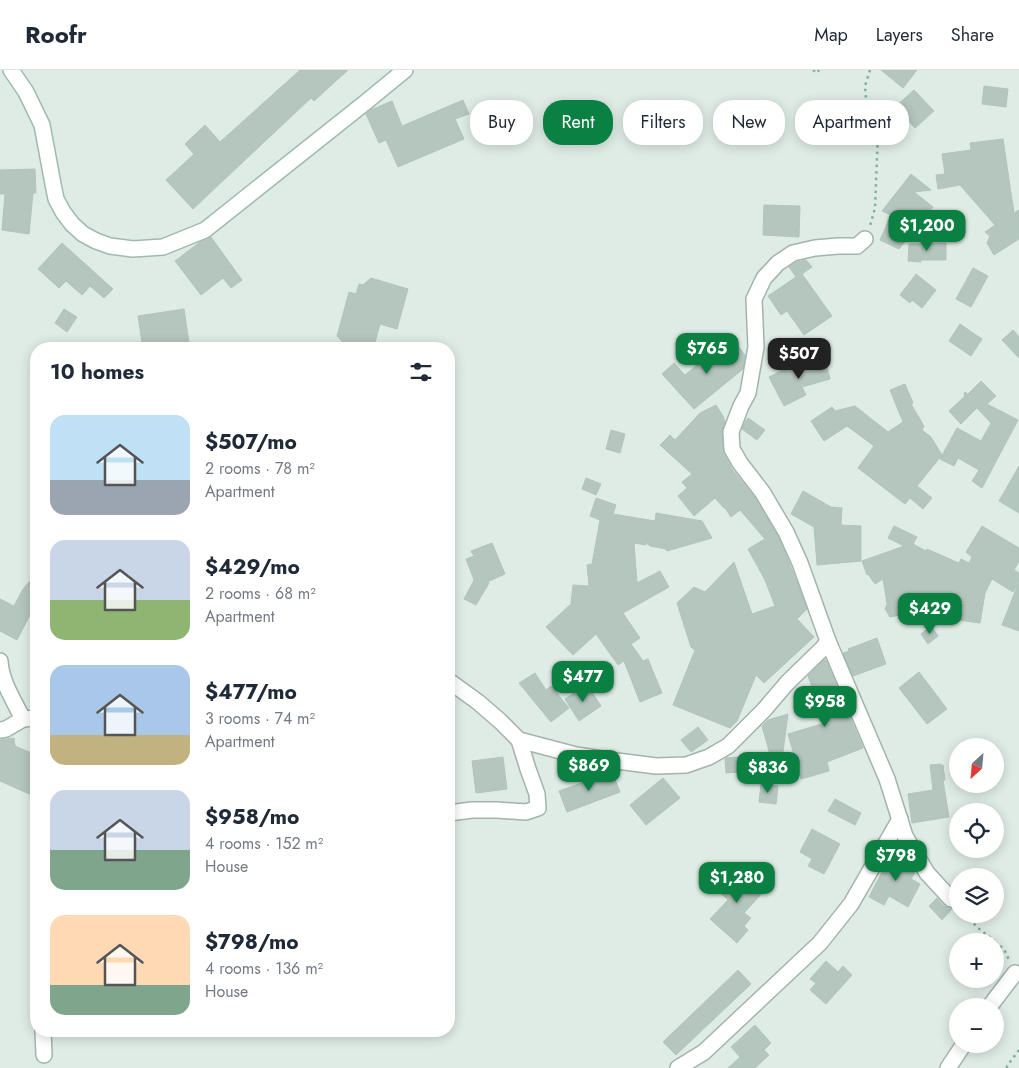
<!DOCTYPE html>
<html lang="en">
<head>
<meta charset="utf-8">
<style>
  body { margin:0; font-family:Jost,sans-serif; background:#f2f2f3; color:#1f2937; height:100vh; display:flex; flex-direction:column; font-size:19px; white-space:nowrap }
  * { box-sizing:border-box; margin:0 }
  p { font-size:16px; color:#747a83 }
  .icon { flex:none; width:28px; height:28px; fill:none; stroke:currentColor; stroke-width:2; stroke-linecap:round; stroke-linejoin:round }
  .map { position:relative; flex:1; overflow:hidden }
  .drawer { position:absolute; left:30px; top:272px; width:425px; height:695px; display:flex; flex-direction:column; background:#fff; border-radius:20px; box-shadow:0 2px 12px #0003 }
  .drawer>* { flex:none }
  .top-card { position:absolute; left:470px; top:30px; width:474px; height:45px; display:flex; gap:10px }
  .needle { width:32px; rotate:206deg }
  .controls { position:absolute; left:949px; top:668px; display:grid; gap:10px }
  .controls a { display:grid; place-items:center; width:55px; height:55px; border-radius:50%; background:#fff; box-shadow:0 2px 12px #0003; font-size:25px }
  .price { position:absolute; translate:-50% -42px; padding:0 11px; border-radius:10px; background:#0b8043; color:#fff; font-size:16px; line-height:32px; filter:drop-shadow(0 1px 2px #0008) }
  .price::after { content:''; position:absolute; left:50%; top:30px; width:15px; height:11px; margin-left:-8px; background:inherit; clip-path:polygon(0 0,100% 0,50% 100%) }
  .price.selected { background:#222; color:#fff }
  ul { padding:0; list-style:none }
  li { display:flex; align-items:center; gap:15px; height:125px; padding:0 20px }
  li span { display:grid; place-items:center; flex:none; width:140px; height:100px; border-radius:15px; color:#555 }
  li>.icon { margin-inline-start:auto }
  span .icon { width:60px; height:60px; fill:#fffc; stroke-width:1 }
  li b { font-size:21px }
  h2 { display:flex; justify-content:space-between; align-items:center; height:60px; padding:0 20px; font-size:21px }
  .chip { padding:0 18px; border-radius:20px; background:#fff; box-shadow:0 2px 12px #0003; font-size:18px; line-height:45px }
  .chip.selected { background:#0b8043; color:#fff }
  header { display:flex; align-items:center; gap:30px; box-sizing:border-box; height:70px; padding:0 25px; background:#fff; border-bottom:1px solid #e0e1e3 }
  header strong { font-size:24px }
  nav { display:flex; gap:28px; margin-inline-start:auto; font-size:18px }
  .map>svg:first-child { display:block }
  .building { fill:#b4c6be; stroke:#b1c5bb }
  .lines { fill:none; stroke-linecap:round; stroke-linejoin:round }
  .street-casing { stroke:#a2b4ac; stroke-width:18 }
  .secondary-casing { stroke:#9fbbaf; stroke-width:18 }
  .path { stroke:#7db29d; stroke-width:2.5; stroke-dasharray:2.5 4; stroke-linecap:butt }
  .street { stroke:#fff; stroke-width:15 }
  .secondary { stroke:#fff; stroke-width:15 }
</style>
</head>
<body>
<header>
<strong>Roofr</strong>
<nav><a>Map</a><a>Layers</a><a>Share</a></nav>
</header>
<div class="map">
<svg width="1019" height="998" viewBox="0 0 1019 998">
  <rect width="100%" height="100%" fill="#dfece5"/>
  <!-- building -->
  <g class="building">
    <path d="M300,0H348L314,31L311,28L193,139L166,110L194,84L185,74L205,55L220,72Z"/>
    <path d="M881,0H917L903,18Z"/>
    <path d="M984,16L1008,19L1006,37L982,34Z"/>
    <path d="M914,20L934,41L915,58L895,37Z"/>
    <path d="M463,30L469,44L455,49L464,69L398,97L386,70L379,73L366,44L371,40L392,31L402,56Z"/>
    <path d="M1003,69L1014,143L1019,140V169L994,185L987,173L990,166L985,162L995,155L960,115L938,119L936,105L945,104L942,84L971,80L970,73Z"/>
    <path d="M35,99L36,123H33L29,164L2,160L5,124H0V100Z"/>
    <path d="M911,104L931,120L914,122L933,137L899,179L880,170L891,145L882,141Z"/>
    <path d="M764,135L800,136L799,167L763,165Z"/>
    <path d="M211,167L242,210L231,218L223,208L201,225L175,191L200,172Z"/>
    <path d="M62,173L113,219L104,228L90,216L82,225L66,211L59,218L38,199Z"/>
    <path d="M946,173V190H921V192L908,191L909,174Z"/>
    <path d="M806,190L812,197L802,204L832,246L804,265L787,241L781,245L768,226L796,207L789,197L797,192Z"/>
    <path d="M973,198L988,206L971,237L956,229Z"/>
    <path d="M916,204L936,220L922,238L912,230L910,233L900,225Z"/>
    <path d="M371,208L408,219L397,259L380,254L374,276L371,279H349L337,266L349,222L356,224L359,214L363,215Z"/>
    <path d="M64,239L77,247L67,262L55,253Z"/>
    <path d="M184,239L190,279H143L138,246Z"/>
    <path d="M960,254L982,269L971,286L949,271Z"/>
    <path d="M1013,260L1019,267V288L1002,270Z"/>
    <path d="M734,271L745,285L743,299L694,339L662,304L674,293L685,305L703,290L706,293Z"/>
    <path d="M825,289L830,309L802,317L806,325L784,336L769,307L791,296L792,298Z"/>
    <path d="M981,311L996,326L987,334L1018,350L982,418L972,411L979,400L958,388L954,396L940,389L957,358L981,371L991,353L977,338L961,354L949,341L965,326L964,324L965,322L968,324Z"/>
    <path d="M905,314L913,333L911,334L924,356L922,360L931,367L942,385L917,416L932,428L923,439L910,428L905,434L858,398L874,376L847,356L824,371L811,351L832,337L835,341L855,336L888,362L903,352L890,320Z"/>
    <path d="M716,335L723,346L725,352L722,363L724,383L732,399L755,428L778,466L791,497L807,539L797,549L814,567L764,613L756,605L737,651L730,658L673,635L695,580L691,577L677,533L694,517L705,522L734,492L752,544L775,536L765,510L748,479L765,469L740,440L731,447L725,438H724L715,428L694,446L678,426L687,418L682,412L692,404L660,375L670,365L675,370L700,343Z"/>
    <path d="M748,348L765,360L757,370L742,359L745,352Z"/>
    <path d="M611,360L625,364L620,383L606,379Z"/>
    <path d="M1019,396V443L999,431Z"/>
    <path d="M586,408L601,414L596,425L582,419Z"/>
    <path d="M803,421L831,437L842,438L841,455L861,456V491L817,495L814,457L791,444Z"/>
    <path d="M596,428L616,435L613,444L655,451L656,443L702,451L712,468L667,481L666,479L650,476L644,471L646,475L634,473L637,513L660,501L669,517L623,543L640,568L631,574L643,591L648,589L662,623L640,632L624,591L618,595L596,564L573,585L546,557L571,534L573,515L589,516L587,495L592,494L600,450L590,446Z"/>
    <path d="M894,456L917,467L913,474L926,481L927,479L959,493L961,489L969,493L972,487L966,482L982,456L1019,478V491L1014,500L1019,503V512L1018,514H1019V561L1002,555L1018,514L1013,522L992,509L985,523L980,553L944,548L966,532L890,547L885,539L887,534L883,509L875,514L868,504L867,505L862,491L904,476L888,468Z"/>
    <path d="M492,473L505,504L487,512L489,513L476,535L464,529L474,510L466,489L474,486L471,481Z"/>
    <path d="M36,504V533L17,570L0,561V529L14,536L23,519Z"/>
    <path d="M931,556L938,566L928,574L921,564Z"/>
    <path d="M877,568L886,594L853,606L843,583L849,581L848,579Z"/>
    <path d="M824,590H826L863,678L827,692L829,701L801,709L788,664L825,653L808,606Z"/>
    <path d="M919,602L947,639L927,654L899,618Z"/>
    <path d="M535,603L546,620L551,616L569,638L551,652L519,613Z"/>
    <path d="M587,615L601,636L579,651L565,629Z"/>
    <path d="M788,644L782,689L772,692L762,656L768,650Z"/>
    <path d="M698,657L708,670L691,682L681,670Z"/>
    <path d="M14,668L15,676L36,685V727L0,711V670Z"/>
    <path d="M763,685L764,700L726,703L725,689L726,688Z"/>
    <path d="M503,687L507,719L476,723L472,691Z"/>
    <path d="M941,694V696L943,695L945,710H943L949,747L912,753L908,724L933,720L930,695Z"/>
    <path d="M612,702L620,722L567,742L559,721Z"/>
    <path d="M663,708L680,728L646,755L630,735Z"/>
    <path d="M761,714L778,716L776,734L759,732Z"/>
    <path d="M835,729L861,743L855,755L828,741Z"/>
    <path d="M812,759L840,774L824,804L808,796L812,789L800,782Z"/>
    <path d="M892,783L910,792L915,802L911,809L920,814L908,837L889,826L884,835L869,827Z"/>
    <path d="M747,798L757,806L752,811L764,821L744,843L751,848L744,856L748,860L737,873L710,849L728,830L717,820L732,804L738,809Z"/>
    <path d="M937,828L944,836L949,838H953L942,850L929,836Z"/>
    <path d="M826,891L838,902L843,896L852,905L826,934L810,920L816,913L810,909Z"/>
    <path d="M738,900L751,914L676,985L663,972Z"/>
    <path d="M755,955L771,973L764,980L769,985L755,998H728L740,987L731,977Z"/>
  </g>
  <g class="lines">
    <defs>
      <g id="street">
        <path d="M828,571L887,709L905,766L927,803L951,829"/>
        <path d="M0,591C1,611 14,631 23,649"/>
        <path d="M449,611L478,632L500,651L519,670L576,685L609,690L656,696L686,695L709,687L728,676L764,640L787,613L823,578L828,571L800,493L786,462L763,423L740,393L732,379L731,362L741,336L748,323L756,277L754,229L764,208L778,193L793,183L815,178L838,176H857L865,169"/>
        <path d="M0,660L6,659L23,649L36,648"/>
        <path d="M449,743L472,740H497L526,742L538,738L537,724L528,699L519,670"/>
        <path d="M990,936L1015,903"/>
        <path d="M43,961L44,985"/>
        <path d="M678,998L704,982L820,873L851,834L900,749"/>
        <path d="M948,998L964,974"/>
      </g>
      <path id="secondary" d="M11,0L26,22L42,55L53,114L56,129L63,142L72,154L83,164L96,171L110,176L133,179L163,177L205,160L366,32L405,0"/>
    </defs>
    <!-- street casing -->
    <use href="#street" class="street-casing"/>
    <!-- secondary casing -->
    <use href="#secondary" class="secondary-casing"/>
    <!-- path -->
    <g class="path">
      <path d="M813,0L817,3L819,0"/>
      <path d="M870,0L865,16L866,29L878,63L875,138L870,156"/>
      <path d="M965,844L978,858L995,871"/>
      <path d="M995,872L1004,879L1009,890"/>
      <path d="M1007,998V996L1019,980"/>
    </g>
    <!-- street -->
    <use href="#street" class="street"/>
    <!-- secondary -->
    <use href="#secondary" class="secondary"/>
  </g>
</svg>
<div class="controls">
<a><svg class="needle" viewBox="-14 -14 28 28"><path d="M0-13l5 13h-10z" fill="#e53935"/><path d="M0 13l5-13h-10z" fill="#747a83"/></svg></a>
<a><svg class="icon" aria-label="locate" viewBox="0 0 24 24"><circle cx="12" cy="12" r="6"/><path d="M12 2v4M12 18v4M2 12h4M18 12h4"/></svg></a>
<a><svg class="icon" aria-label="layers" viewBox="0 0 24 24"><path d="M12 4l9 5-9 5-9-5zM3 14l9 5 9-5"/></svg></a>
<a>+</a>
<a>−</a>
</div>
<b class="price" style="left:927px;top:182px">$1,200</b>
<b class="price" style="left:707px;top:305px">$765</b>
<b class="price selected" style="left:799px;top:310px">$507</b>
<b class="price" style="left:930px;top:565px">$429</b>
<b class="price" style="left:583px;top:633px">$477</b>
<b class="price" style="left:825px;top:658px">$958</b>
<b class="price" style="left:589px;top:722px">$869</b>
<b class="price" style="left:768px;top:724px">$836</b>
<b class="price" style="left:896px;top:812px">$798</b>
<b class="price" style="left:737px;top:834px">$1,280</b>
<div class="top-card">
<a class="chip">Buy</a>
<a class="chip selected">Rent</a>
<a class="chip">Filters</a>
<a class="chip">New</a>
<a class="chip">Apartment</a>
</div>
<section class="drawer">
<h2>10 homes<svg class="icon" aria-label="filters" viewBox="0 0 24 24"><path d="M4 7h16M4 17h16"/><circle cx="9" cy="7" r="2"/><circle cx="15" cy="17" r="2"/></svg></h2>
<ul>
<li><span style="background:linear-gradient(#bfe0f5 65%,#9aa5b1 0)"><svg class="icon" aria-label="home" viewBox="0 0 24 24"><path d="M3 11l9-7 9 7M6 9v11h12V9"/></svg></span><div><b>$507/mo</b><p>2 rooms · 78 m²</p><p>Apartment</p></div></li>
<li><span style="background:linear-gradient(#c9d6e8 60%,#8fb573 0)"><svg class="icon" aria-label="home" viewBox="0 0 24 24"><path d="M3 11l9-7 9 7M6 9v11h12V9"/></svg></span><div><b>$429/mo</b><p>2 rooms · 68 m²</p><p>Apartment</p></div></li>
<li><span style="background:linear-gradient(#a9c7e8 70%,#c2b280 0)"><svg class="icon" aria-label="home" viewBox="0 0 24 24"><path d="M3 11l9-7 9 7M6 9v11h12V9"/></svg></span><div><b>$477/mo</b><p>3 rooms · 74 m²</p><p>Apartment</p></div></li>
<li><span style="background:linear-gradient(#c9d6e8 60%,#7fa58c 0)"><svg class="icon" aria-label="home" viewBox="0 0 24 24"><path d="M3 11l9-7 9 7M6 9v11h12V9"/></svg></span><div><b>$958/mo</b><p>4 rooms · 152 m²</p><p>House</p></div></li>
<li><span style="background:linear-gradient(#ffd9b3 70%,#7fa58c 0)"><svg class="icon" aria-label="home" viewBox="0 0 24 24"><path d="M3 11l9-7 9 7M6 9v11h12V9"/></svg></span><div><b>$798/mo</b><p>4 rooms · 136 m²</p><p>House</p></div></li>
</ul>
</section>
</div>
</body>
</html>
